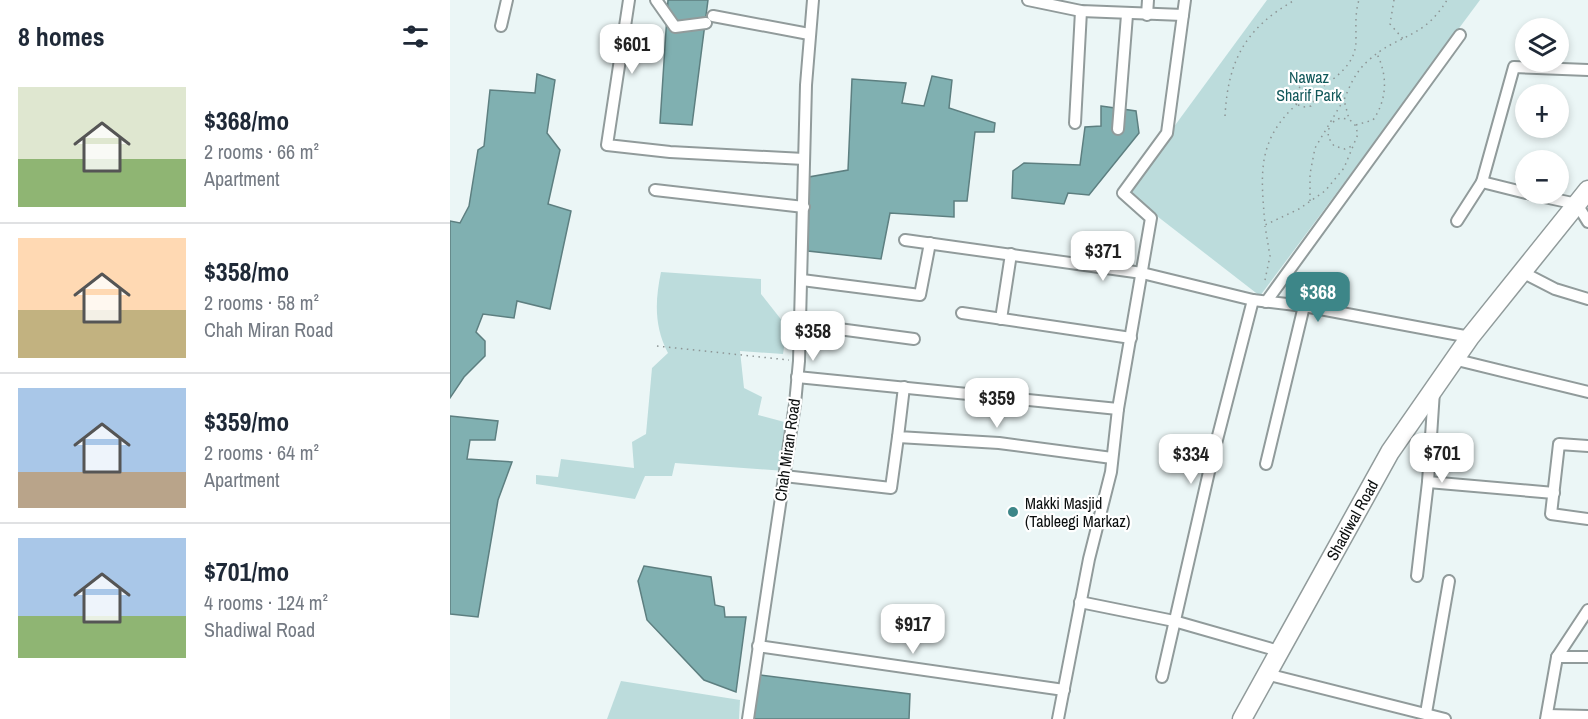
<!DOCTYPE html>
<html lang="en">
<head>
<meta charset="utf-8">
<style>
  body { margin:0; font-family:"Archivo Narrow",sans-serif; background:#f6f6f7; color:#1f2937; height:100vh; display:flex; flex-direction:column; font-size:22px; white-space:nowrap }
  * { box-sizing:border-box; margin:0 }
  p { font-size:20px; color:#747a83 }
  .icon { flex:none; width:33px; height:33px; fill:none; stroke:currentColor; stroke-width:2; stroke-linecap:round; stroke-linejoin:round }
  .map { position:relative; flex:1; overflow:hidden }
  .sheet { display:flex; flex-direction:column; background:#fff; width:450px }
  .sheet>* { flex:none }
  .controls { position:absolute; left:1065px; top:18px; display:grid; gap:12px }
  .controls a { display:grid; place-items:center; width:54px; height:54px; border-radius:50%; background:#fff; box-shadow:0 3px 9px #0003; font-size:30px }
  .price { position:absolute; translate:-50% -51px; padding:0 14px; border-radius:12px; background:#fff; color:#222; font-size:20px; line-height:39px; filter:drop-shadow(0 2px 3px #0008) }
  .price::after { content:''; position:absolute; left:50%; top:36px; width:18px; height:14px; margin-left:-9px; background:inherit; clip-path:polygon(0 0,100% 0,50% 100%) }
  .price.selected { background:#3d8688; color:#fff }
  ul { padding:0; list-style:none }
  li { display:flex; align-items:center; gap:18px; height:150px; padding:0 18px }
  li+li { border-top:2px solid #e0e1e3 }
  li span { display:grid; place-items:center; flex:none; width:168px; height:120px; border-radius:0px; color:#555 }
  li>.icon { margin-inline-start:auto }
  span .icon { width:72px; height:72px; fill:#fffc; stroke-width:1 }
  li b { font-size:26px }
  h2 { display:flex; justify-content:space-between; align-items:center; height:72px; padding:0 18px; font-size:26px }
  main { display:flex; flex:1; min-height:0 }
  .map>svg:first-child { display:block }
  .green { fill:#bcdcdc }
  .water { fill:#80b0b1; stroke:#5d7f80; stroke-width:1.5 }
  .lines { fill:none; stroke-linecap:round; stroke-linejoin:round }
  .street-casing { stroke:#919b9b; stroke-width:14 }
  .primary-casing { stroke:#919b9b; stroke-width:21 }
  .path { stroke:#8d9595; stroke-width:1.5; stroke-dasharray:1.5 4.5; stroke-linecap:butt }
  .street { stroke:#fff; stroke-width:10 }
  .primary { stroke:#fff; stroke-width:18 }
  .poi-dot { fill:#3d8688; stroke:#fff; stroke-width:2 }
  .labels { text-anchor:middle; dominant-baseline:central; stroke-width:4.5; stroke-linejoin:round; paint-order:stroke }
  .park-label { font-size:16px; fill:#115759; stroke:#fff }
  .street-label { font-size:16px; fill:#0b0e0e; stroke:#fff }
  .poi-label { font-size:16px; fill:#0b0e0e; stroke:#fff; text-anchor:start }
</style>
</head>
<body>
<main>
<section class="sheet">
<h2>8 homes<svg class="icon" aria-label="filters" viewBox="0 0 24 24"><path d="M4 7h16M4 17h16"/><circle cx="9" cy="7" r="2"/><circle cx="15" cy="17" r="2"/></svg></h2>
<ul>
<li><span style="background:linear-gradient(#dfe7d0 60%,#8fb573 0)"><svg class="icon" aria-label="home" viewBox="0 0 24 24"><path d="M3 11l9-7 9 7M6 9v11h12V9"/></svg></span><div><b>$368/mo</b><p>2 rooms · 66 m²</p><p>Apartment</p></div></li>
<li><span style="background:linear-gradient(#ffd9b3 60%,#c2b280 0)"><svg class="icon" aria-label="home" viewBox="0 0 24 24"><path d="M3 11l9-7 9 7M6 9v11h12V9"/></svg></span><div><b>$358/mo</b><p>2 rooms · 58 m²</p><p>Chah Miran Road</p></div></li>
<li><span style="background:linear-gradient(#a9c7e8 70%,#b9a48a 0)"><svg class="icon" aria-label="home" viewBox="0 0 24 24"><path d="M3 11l9-7 9 7M6 9v11h12V9"/></svg></span><div><b>$359/mo</b><p>2 rooms · 64 m²</p><p>Apartment</p></div></li>
<li><span style="background:linear-gradient(#a9c7e8 65%,#8fb573 0)"><svg class="icon" aria-label="home" viewBox="0 0 24 24"><path d="M3 11l9-7 9 7M6 9v11h12V9"/></svg></span><div><b>$701/mo</b><p>4 rooms · 124 m²</p><p>Shadiwal Road</p></div></li>
</ul>
</section>
<div class="map">
<svg width="1138" height="719" viewBox="0 0 1138 719">
  <rect width="100%" height="100%" fill="#ebf6f6"/>
  <!-- green -->
  <g class="green">
    <path d="M817,0H1030L810,296L676,192Z"/>
    <path d="M211,272L311,279V294L337,327L333,354L290,351L294,388L312,397L308,415L342,424L335,471L225,463L222,476H195L185,499L86,484V475L108,477L111,459L184,468L182,442L196,434L202,368L218,353C204,326 205,301 211,272Z"/>
    <path d="M171,681L290,700L289,719H157Z"/>
  </g>
  <!-- water -->
  <g class="water">
    <path d="M218,0H258L242,125L210,123Z"/>
    <path d="M87,74L105,80L97,133L110,150L98,204L121,211L100,309L67,301L64,318L33,314L26,332L35,341V356L14,377L0,398V221L10,223L19,206L28,150L34,146L40,90L85,93Z"/>
    <path d="M482,76L502,80L499,108L545,123L544,132H525L517,201H504V217L440,213L431,259L358,251L359,177L398,170L402,79L456,83L452,103L474,106Z"/>
    <path d="M651,106L686,111L689,133L639,195L618,193L614,204L562,198L563,171L574,163L630,165L635,127L651,126Z"/>
    <path d="M0,416L48,421L45,440H20L17,459L62,462L48,500L28,617L0,614Z"/>
    <path d="M194,566L261,577L265,605L274,607L275,617H296L286,692L254,680L197,620L188,581Z"/>
    <path d="M303,674L460,694L459,719H302Z"/>
  </g>
  <g class="lines">
    <defs>
      <g id="street">
        <path d="M179,0L157,145L220,152L354,159"/>
        <path d="M206,0L225,27L256,23"/>
        <path d="M578,0L631,11L733,15"/>
        <path d="M697,15L698,0"/>
        <path d="M263,16L359,34"/>
        <path d="M51,26L57,0"/>
        <path d="M625,123L631,11"/>
        <path d="M668,129L677,15"/>
        <path d="M205,190L354,207"/>
        <path d="M1076,193L1032,182L1064,67L1138,70"/>
        <path d="M1080,194L1127,204L1138,222"/>
        <path d="M1007,221L1032,182"/>
        <path d="M455,240L692,273L803,300L854,306"/>
        <path d="M1072,272L1105,289L1138,299"/>
        <path d="M352,280L470,295L480,243"/>
        <path d="M816,302L1010,35"/>
        <path d="M512,313L681,338"/>
        <path d="M551,319L561,254"/>
        <path d="M351,324L464,339"/>
        <path d="M1003,359L1138,392"/>
        <path d="M347,377L668,409"/>
        <path d="M454,387L448,437L549,443L662,458"/>
        <path d="M1138,446L1109,444L1101,514L1138,519"/>
        <path d="M816,464L854,306L1020,337"/>
        <path d="M334,476L441,488L448,437"/>
        <path d="M978,482L1104,493"/>
        <path d="M967,576L978,482L984,391"/>
        <path d="M630,602L724,621L829,651"/>
        <path d="M308,646L614,690"/>
        <path d="M1107,657H1138"/>
        <path d="M816,674L995,719"/>
        <path d="M712,677L761,463L803,300"/>
        <path d="M976,713L999,581"/>
        <path d="M1097,715L1138,716"/>
        <path d="M298,719L345,404L349,361L356,85L363,0"/>
        <path d="M608,719L639,559L661,472L668,409L701,218L673,193L717,133L735,0"/>
        <path d="M1096,719L1107,657L1138,610"/>
      </g>
      <path id="primary" d="M792,719L940,452L1020,337L1138,190"/>
    </defs>
    <!-- street casing -->
    <use href="#street" class="street-casing"/>
    <!-- primary casing -->
    <use href="#primary" class="primary-casing"/>
    <!-- path -->
    <g class="path">
      <path d="M944,0L940,24L954,40"/>
      <path d="M846,104L844,94L850,87H858L864,93C884,78 907,66 906,38C906,25 905,13 909,0"/>
      <path d="M847,104C806,141 811,175 815,225L849,209L875,191L894,168L908,134L905,125L899,119L894,100C900,85 906,71 919,60C947,34 973,40 997,0"/>
      <path d="M848,105L853,107L861,106L865,99V93"/>
      <path d="M775,116C778,61 795,28 845,0"/>
      <path d="M883,122L890,118L898,119"/>
      <path d="M906,125L923,120C937,100 938,76 927,54"/>
      <path d="M879,128L878,137L884,146L895,149L902,146"/>
      <path d="M860,201V174L865,148L893,101"/>
      <path d="M815,280L820,256L815,226"/>
      <path d="M207,346L339,360"/>
    </g>
    <!-- street -->
    <use href="#street" class="street"/>
    <!-- primary -->
    <use href="#primary" class="primary"/>
  </g>
  <!-- markers -->
  <circle class="poi-dot" cx="563" cy="512" r="6"/>
  <g class="labels">
    <!-- park labels -->
    <g class="park-label">
      <text x="859" y="77">Nawaz<tspan x="859" dy="18">Sharif Park</tspan></text>
    </g>
    <!-- street labels -->
    <g class="street-label">
      <text transform="translate(337 450) rotate(-82)">Chah Miran Road</text>
      <text transform="translate(902 520) rotate(-61)">Shadiwal Road</text>
    </g>
    <!-- poi labels -->
    <g class="poi-label">
      <text x="575" y="503">Makki Masjid<tspan x="575" dy="18">(Tableegi Markaz)</tspan></text>
    </g>
  </g>
</svg>
<div class="controls">
<a><svg class="icon" aria-label="layers" viewBox="0 0 24 24"><path d="M12 4l9 5-9 5-9-5zM3 14l9 5 9-5"/></svg></a>
<a>+</a>
<a>−</a>
</div>
<b class="price" style="left:182px;top:75px">$601</b>
<b class="price" style="left:653px;top:282px">$371</b>
<b class="price selected" style="left:868px;top:323px">$368</b>
<b class="price" style="left:363px;top:362px">$358</b>
<b class="price" style="left:547px;top:429px">$359</b>
<b class="price" style="left:992px;top:484px">$701</b>
<b class="price" style="left:741px;top:485px">$334</b>
<b class="price" style="left:463px;top:655px">$917</b>
</div>
</main>
</body>
</html>
